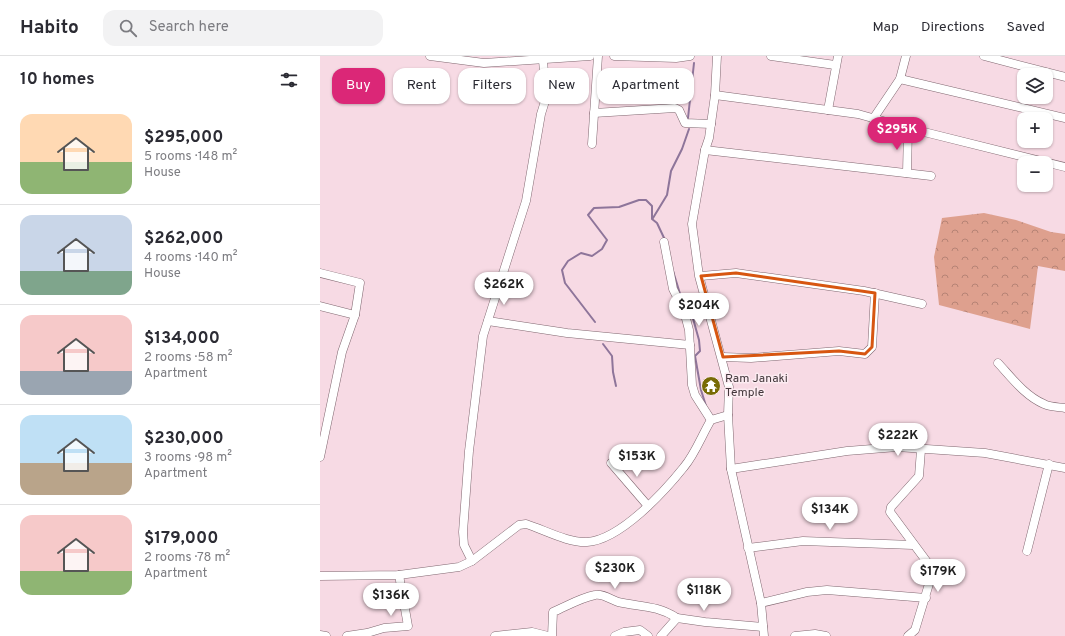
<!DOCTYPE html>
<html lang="en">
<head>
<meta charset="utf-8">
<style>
  body { margin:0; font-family:Overpass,sans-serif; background:#f2f2f3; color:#2b2b33; height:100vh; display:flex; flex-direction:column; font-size:15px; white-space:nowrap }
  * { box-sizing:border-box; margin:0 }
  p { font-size:13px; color:#7c7c81 }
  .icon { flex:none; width:22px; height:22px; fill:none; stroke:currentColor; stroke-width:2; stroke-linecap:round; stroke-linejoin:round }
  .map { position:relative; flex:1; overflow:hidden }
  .panel { display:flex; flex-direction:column; background:#fff; width:320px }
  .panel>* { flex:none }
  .guide { position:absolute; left:12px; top:12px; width:380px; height:36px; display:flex; gap:8px }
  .controls { position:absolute; left:697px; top:12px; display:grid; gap:8px }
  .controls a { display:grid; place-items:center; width:36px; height:36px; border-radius:8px; background:#fff; box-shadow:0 1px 3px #0004; font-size:20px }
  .price { position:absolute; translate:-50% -34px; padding:0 9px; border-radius:14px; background:#fff; color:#222; font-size:13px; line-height:26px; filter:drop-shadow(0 1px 2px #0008) }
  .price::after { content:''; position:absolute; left:50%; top:24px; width:12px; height:9px; margin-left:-6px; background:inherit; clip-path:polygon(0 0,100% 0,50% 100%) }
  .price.current { background:#db2777; color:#fff }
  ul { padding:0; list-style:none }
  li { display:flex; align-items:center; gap:12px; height:100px; padding:0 20px }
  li+li { border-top:1px solid #e1e1e2 }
  li span { display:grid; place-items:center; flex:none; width:112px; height:80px; border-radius:12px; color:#555 }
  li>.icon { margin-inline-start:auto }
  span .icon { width:48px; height:48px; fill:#fffc; stroke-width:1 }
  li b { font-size:17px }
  h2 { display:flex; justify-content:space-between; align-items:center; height:48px; padding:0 20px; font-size:17px }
  .chip { padding:0 14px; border-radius:12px; background:#fff; box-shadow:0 1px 3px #0004; font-size:14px; line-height:36px }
  .chip.current { background:#db2777; color:#fff }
  header { display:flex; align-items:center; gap:24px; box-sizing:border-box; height:56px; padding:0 20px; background:#fff; border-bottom:1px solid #e1e1e2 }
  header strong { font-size:19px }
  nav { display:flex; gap:22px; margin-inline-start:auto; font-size:14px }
  .search { width:280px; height:36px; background:#f2f2f3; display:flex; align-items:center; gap:10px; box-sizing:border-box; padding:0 14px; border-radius:12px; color:#7c7c81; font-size:15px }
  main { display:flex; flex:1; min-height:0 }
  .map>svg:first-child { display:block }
  .forest { fill:url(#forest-crowns) }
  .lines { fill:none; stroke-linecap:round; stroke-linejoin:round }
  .stream { stroke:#8e759a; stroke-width:2 }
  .street-casing { stroke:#806770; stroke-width:9 }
  .street { stroke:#fff; stroke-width:8 }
  .marked { fill:none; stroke:#d75611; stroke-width:3; stroke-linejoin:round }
  .labels { text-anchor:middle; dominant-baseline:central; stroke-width:3; stroke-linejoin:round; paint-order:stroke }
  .poi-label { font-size:12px; fill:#42373b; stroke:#fcebf1; text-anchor:start }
</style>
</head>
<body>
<header>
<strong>Habito</strong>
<div class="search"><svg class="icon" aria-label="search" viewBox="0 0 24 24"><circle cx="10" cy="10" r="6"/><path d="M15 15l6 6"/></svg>Search here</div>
<nav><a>Map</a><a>Directions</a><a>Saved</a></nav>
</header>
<main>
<section class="panel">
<h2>10 homes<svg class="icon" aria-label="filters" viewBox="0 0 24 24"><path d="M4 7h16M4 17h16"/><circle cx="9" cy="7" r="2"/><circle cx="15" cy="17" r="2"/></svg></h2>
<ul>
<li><span style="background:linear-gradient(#ffd9b3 60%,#8fb573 0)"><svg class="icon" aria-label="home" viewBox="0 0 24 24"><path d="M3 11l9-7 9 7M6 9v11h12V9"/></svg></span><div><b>$295,000</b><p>5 rooms · 148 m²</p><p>House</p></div></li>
<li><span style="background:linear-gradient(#c9d6e8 70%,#7fa58c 0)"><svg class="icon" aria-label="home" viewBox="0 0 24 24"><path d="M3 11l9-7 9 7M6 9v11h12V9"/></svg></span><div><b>$262,000</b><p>4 rooms · 140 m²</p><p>House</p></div></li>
<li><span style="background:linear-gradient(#f6c9c9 70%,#9aa5b1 0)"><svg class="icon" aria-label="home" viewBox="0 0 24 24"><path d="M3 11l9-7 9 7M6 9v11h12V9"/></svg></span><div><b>$134,000</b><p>2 rooms · 58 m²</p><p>Apartment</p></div></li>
<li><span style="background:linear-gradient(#bfe0f5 60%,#b9a48a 0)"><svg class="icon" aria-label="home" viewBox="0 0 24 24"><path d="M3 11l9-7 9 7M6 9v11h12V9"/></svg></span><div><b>$230,000</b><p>3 rooms · 98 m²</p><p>Apartment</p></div></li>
<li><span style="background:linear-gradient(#f6c9c9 70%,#8fb573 0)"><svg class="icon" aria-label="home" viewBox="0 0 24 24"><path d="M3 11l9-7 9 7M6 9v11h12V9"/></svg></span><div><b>$179,000</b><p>2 rooms · 78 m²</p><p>Apartment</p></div></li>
</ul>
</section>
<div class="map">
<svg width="745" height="580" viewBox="0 0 745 580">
  <defs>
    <pattern id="forest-crowns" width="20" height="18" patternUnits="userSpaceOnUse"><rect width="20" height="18" fill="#dea08e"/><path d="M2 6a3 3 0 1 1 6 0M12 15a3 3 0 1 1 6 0" fill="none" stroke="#b68375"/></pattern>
  </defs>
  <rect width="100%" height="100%" fill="#f7dae4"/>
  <!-- forest -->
  <path class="forest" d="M664,157L696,164L731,176L745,178V215L718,210L710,273L619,249L614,201L622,162Z"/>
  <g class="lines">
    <!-- stream -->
    <g class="stream">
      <path d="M368,62L374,7"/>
      <path d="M333,162L347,139L351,115L362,93L369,73"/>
      <path d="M353,215L361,241L372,259L379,284L380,295L375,300L381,334L386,350"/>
      <path d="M275,266L245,227L242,214L248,205L261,197L272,200L282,193L287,184L268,159L274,152L299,151L319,144H326L332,150V163L337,167L345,184"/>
      <path d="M283,288L292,300L293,316L296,330"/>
    </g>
    <defs>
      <g id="street">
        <path d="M110,0L164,7L270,0"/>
        <path d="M294,0L356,2L370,0"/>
        <path d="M397,0L395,39L389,82L385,94L372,168L379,220L409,331L408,359L411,413L441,547L444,580"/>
        <path d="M451,0L515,9"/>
        <path d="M664,0L745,21"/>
        <path d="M580,23L745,62"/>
        <path d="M395,39L538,58L588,72L745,111"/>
        <path d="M508,54L518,0"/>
        <path d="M274,57L355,52L359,54L365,67L391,68"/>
        <path d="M553,63L580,23L586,0"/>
        <path d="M272,88L278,0"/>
        <path d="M385,94L611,120"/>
        <path d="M587,117L588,72"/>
        <path d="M344,186L353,233L364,255L369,274L372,329L375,339L391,364"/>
        <path d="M0,217L40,227L35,259L22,296L0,401"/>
        <path d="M381,220L416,217L544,235L602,248"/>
        <path d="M0,250L35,259"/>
        <path d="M168,265L247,277L370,289"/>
        <path d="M403,301L431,302L519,295L545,298L552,291L555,237"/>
        <path d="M678,307C691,321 705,340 724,348C730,351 738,351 745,352"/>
        <path d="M291,407L328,450"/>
        <path d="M411,413L527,395L577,391L665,397L745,412"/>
        <path d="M428,492L483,485L593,489"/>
        <path d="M707,495L729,408"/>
        <path d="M152,505L144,489L143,476L149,395L163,280L206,145L221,58L226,42L223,4"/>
        <path d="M0,520L79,519L139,511L152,505L199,469L206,468C225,474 248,487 267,486C300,484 344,436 364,411C375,398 382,379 391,364L408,359"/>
        <path d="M441,547L487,536L507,534L606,542"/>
        <path d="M0,579L6,580"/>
        <path d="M27,580L47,577L64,572L88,570L79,519"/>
        <path d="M175,580L212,576L228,580"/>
        <path d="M232,580L233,556C247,550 260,542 275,539C282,537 292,544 298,546C320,551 337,549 357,562"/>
        <path d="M295,580L304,576L320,574L328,580"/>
        <path d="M341,580L357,562L385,566L443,571"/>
        <path d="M475,580L495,578L506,580"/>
        <path d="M588,580L595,574L612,518L610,510L570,456L571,451L599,420L601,394"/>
      </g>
    </defs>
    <!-- street casing -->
    <use href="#street" class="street-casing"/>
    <!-- street -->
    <use href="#street" class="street"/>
  </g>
  <!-- marked area -->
  <path class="marked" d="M416,217L555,237L552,291L545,298L519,295L403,301L381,220Z"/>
  <!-- icons -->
  <defs>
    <symbol id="temple-disc" viewBox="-11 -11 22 22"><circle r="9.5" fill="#786b05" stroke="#fcebf1"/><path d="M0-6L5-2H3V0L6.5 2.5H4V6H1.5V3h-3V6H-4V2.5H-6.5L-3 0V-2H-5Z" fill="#fff"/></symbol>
  </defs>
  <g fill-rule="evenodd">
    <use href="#temple-disc" x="380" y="319" width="22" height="22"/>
  </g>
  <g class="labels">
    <!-- poi labels -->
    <g class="poi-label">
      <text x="405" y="323">Ram Janaki<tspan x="405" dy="14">Temple</tspan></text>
    </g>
  </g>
</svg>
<div class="controls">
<a><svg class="icon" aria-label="layers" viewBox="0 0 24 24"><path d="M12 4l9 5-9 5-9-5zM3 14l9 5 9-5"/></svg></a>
<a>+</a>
<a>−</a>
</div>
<b class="price current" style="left:577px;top:95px">$295K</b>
<b class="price" style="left:184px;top:250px">$262K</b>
<b class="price" style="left:379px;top:271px">$204K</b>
<b class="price" style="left:578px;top:401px">$222K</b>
<b class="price" style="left:317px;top:422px">$153K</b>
<b class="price" style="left:510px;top:475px">$134K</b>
<b class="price" style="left:295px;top:534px">$230K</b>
<b class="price" style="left:618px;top:537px">$179K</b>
<b class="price" style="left:384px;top:556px">$118K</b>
<b class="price" style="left:71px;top:561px">$136K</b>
<div class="guide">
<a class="chip current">Buy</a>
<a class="chip">Rent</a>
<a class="chip">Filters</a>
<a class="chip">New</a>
<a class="chip">Apartment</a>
</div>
</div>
</main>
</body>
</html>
